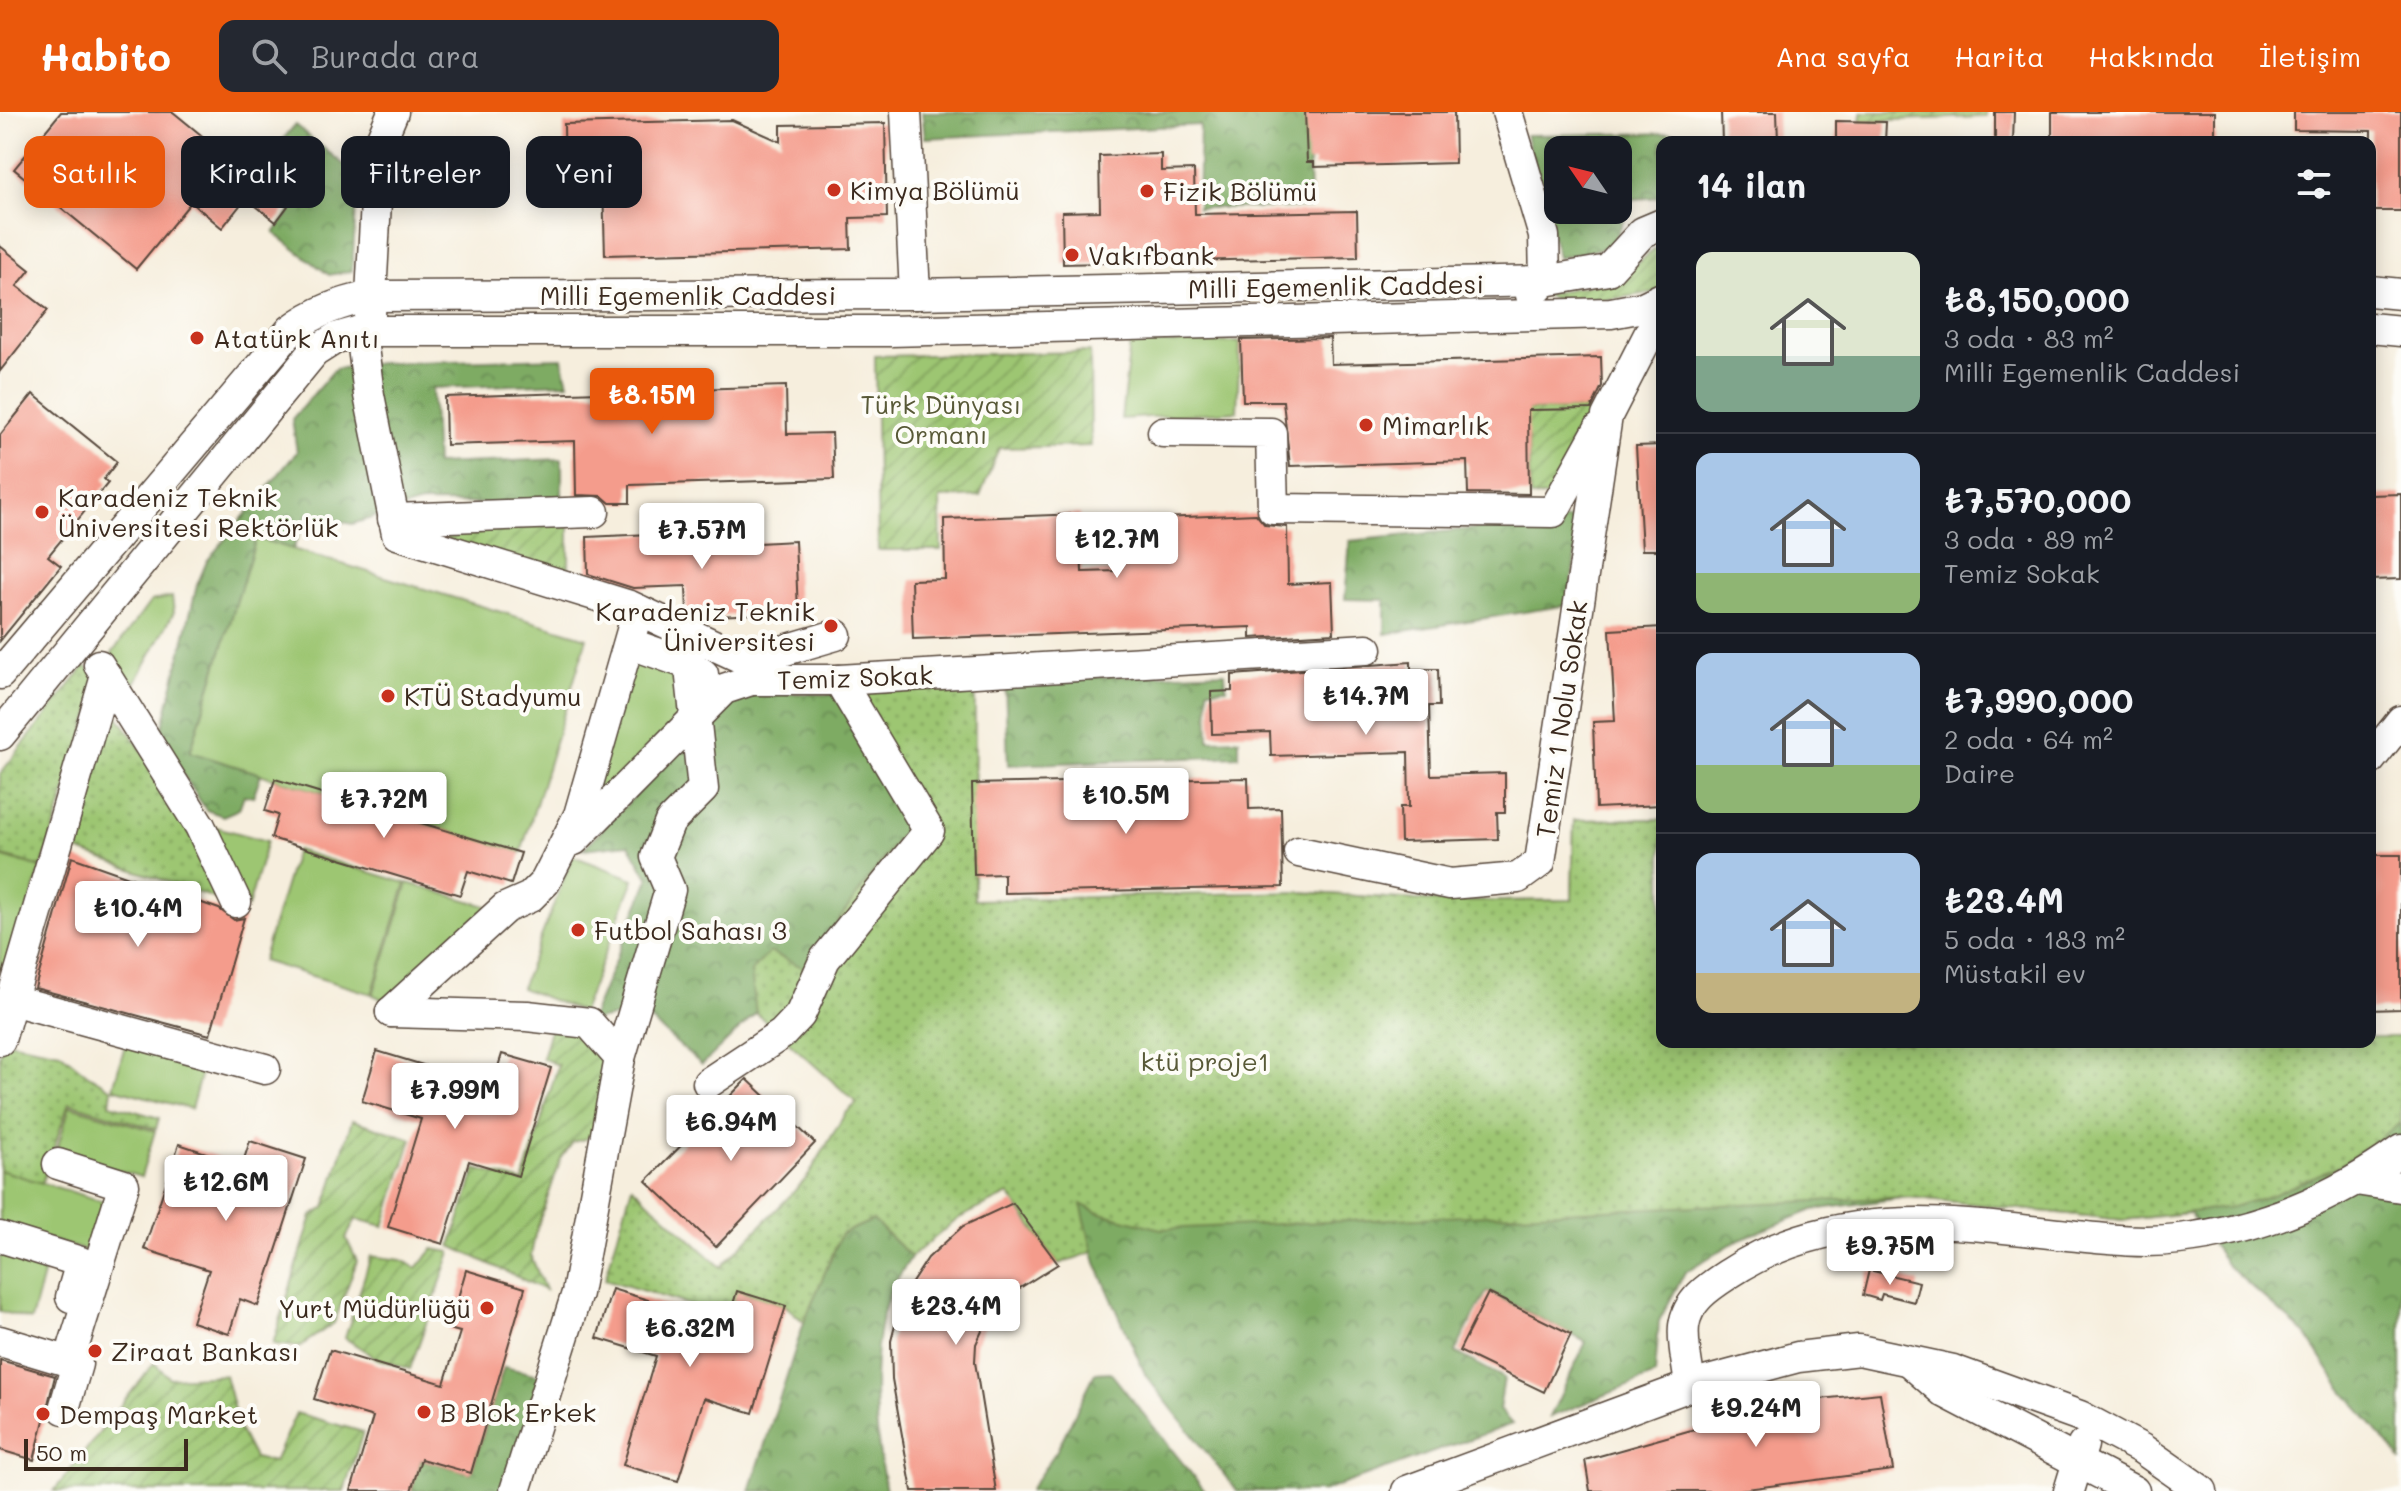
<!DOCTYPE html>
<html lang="tr">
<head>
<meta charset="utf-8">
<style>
  body { margin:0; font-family:Mali,sans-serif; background:#242831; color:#f1f3f6; height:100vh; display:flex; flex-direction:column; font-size:30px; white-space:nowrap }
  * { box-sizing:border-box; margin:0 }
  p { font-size:26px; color:#9ea1a6 }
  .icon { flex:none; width:44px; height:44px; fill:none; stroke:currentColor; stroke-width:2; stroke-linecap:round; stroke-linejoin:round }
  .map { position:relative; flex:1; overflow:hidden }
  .details { position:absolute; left:1656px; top:24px; width:720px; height:912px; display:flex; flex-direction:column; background:#171b24; border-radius:16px; box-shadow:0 4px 20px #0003 }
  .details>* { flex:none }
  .top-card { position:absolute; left:24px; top:24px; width:760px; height:72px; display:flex; gap:16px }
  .needle { width:52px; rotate:305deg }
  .buttons { position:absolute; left:1544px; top:24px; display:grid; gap:16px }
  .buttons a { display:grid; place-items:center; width:88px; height:88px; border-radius:16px; background:#171b24; box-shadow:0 4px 20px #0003; font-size:40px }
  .scale { position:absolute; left:24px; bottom:20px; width:164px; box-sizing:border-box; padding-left:8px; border:4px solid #3b2a1e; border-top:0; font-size:22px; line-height:28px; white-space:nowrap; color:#3b2a1e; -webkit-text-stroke:6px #fdfcf7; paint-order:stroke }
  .price { position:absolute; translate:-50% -68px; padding:0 18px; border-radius:8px; background:#fff; color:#222; font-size:26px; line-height:52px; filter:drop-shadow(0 2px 4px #0008) }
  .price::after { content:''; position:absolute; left:50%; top:48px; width:24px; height:18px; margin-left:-12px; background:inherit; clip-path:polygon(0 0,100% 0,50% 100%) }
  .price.on { background:#ea580c; color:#fff }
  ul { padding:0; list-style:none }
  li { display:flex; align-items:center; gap:24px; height:200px; padding:0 40px }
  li+li { border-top:2px solid #363941 }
  li span { display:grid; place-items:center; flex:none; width:224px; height:160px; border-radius:16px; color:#555 }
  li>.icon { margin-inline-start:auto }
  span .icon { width:96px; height:96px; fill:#fffc; stroke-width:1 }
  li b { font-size:34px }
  h2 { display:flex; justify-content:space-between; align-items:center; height:96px; padding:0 40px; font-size:34px }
  .chip { padding:0 28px; border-radius:16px; background:#171b24; box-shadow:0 4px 20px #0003; font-size:28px; line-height:72px }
  .chip.on { background:#ea580c; color:#fff }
  header { display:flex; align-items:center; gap:48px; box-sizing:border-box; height:112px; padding:0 40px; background:#ea580c; color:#fff }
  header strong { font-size:38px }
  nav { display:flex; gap:44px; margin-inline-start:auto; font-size:28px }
  .search { width:560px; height:72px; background:#242831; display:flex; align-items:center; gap:20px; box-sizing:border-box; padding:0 28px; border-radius:16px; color:#9ea1a6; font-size:30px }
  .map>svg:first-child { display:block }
  .grass { fill:#9dc672; stroke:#6c7848; stroke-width:2 }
  .forest { fill:url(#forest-crowns); stroke:#5c6a41; stroke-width:2; fill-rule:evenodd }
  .park { fill:url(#park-dots); stroke:#6c7848; stroke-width:2 }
  .garden { fill:url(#garden-furrows); stroke:#6c7848; stroke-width:2 }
  .building { fill:#f49c8c }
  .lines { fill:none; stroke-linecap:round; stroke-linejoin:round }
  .minor-casing { stroke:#57473b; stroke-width:33 }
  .minor { stroke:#fff; stroke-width:30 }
  .poi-dot { fill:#c8321e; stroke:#fdfcf7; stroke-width:3 }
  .labels { text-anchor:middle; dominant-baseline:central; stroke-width:8; stroke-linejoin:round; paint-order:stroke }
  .poi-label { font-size:26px; fill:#3b2a1e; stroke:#fdfcf7; text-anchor:start }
  .street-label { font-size:26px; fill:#3b2a1e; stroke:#fdfcf7 }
  .park-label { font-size:26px; fill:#585937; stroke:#fdfcf7 }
</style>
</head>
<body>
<header>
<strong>Habito</strong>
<div class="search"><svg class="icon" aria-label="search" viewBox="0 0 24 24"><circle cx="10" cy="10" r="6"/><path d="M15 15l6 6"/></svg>Burada ara</div>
<nav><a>Ana sayfa</a><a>Harita</a><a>Hakkında</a><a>İletişim</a></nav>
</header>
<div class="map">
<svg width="2401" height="1379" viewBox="0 0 2401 1379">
  <defs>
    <pattern id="forest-crowns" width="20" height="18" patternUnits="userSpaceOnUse" patternTransform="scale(2)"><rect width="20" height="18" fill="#7eab64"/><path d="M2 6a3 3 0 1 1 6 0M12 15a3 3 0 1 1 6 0" fill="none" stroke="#688b52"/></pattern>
    <pattern id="park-dots" width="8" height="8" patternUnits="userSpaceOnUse" patternTransform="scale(2)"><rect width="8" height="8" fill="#9dc672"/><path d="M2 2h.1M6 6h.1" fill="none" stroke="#81a15d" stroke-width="1.8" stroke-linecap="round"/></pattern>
    <pattern id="garden-furrows" width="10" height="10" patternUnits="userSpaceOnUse" patternTransform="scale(2)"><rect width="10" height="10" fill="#9dc672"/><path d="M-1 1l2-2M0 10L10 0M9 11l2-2" fill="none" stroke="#81a15d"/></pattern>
  </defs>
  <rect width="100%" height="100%" fill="#fdfcf7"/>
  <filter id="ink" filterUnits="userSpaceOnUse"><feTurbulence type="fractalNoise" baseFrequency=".0125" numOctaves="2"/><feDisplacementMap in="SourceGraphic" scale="16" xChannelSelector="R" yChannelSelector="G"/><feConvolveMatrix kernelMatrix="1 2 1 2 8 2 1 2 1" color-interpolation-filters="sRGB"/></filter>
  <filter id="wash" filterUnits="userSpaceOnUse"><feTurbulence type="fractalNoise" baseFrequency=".006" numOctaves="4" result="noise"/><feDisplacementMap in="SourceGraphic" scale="32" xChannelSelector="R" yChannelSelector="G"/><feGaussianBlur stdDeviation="1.8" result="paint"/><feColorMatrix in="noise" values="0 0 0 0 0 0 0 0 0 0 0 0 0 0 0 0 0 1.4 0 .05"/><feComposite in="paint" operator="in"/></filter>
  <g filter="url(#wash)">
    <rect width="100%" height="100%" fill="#f6eedd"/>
    <!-- grass -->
    <g class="grass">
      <path d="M1240,230L1237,299L1121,307L1130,232Z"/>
      <path d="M256,426L587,526L521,741L190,641Z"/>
      <path d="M172,485L174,500L129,582L107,548L151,489Z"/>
      <path d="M634,544L681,557L682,603L588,700Z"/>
      <path d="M205,712L267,729L248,795Z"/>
      <path d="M296,738L406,771L372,882L262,849Z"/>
      <path d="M0,744L41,756L9,860L0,857Z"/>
      <path d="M573,744L634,767L582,900L521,876Z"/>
      <path d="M408,771L490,795L387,889L373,883Z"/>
      <path d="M125,933L203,954L191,997L113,976Z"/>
      <path d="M70,994L155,1019L141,1065L56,1040Z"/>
      <path d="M0,1058L105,1090L90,1140L0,1113Z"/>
      <path d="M0,1143L45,1155L31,1208L0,1199Z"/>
    </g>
    <!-- forest -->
    <g class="forest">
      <path d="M922,0H1308L1310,96H1198L1200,13L925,26Z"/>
      <path d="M295,13L358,64L352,159L329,163L274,121L295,93L257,58Z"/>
      <path d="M1697,21V30H1662V85L1633,87L1612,134L1558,146L1526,23ZM1558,38H1618V98H1558Z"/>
      <path d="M562,246L568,271L432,276L436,352L562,347V392L421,391L352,412L307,402L293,437L256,426L190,640L261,662L253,685L244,683L239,697L223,704L206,698L171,644L162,618L197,473L207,449L297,340L292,307L335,257L380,251Z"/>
      <path d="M1580,406L1569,493L1385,522V488L1345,487L1350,429Z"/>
      <path d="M1225,560L1226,576L1208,577L1209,628L1239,627V644L1008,653L1005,569Z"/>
      <path d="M757,580L841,583L908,713L804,857L752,859L756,901L702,953L641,900L590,909L649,767L629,732L583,737L725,593Z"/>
      <path d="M1662,707V930H2370V925H2401V1348L2337,1270L2306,1223L2228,1154L2189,1101L2124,1108L1909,1085L1813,1098L1740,1127L1685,1160L1659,1209L1655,1263L1550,1305L1586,1230L1487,1179L1455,1240L1504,1266L1499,1298L1512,1312L1324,1379H1237L1146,1264L1096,1151L1071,1058L1299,780L1444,790L1572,788L1574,708Z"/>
      <path d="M873,1108L911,1145C904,1157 894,1170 889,1183C868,1237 874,1324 886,1379H750L804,1210L841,1122Z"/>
      <path d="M504,1255L542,1264L506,1379H411L421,1347L471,1361Z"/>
      <path d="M1110,1260L1205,1379H1029L1057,1338L1095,1261Z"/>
    </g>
    <!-- park -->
    <g class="park">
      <path d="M85,554L101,566L42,755L0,743V662Z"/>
      <path d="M975,565L974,788L1299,780L1444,790L1572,788L1574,708L1662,707V930H2370V925H2401V1011L2340,1053L2275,1082L2233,1095L2124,1108L1909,1085L1161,1117L1097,1100L1081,1092L1093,1140L1058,1152L1009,1082L959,1106L911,1145L873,1108L841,1122L804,1210L786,1194L738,1179L729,1205L605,1167L632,1074L721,1155L807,1066L845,1002L857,991L756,901L751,859L770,840L804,856L908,713L841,583Z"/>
      <path d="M107,589L162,667L225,790L62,733Z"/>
      <path d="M4,929L60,940L87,962L112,977L110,992L159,1006L156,1017L69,991L42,1071L0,1058V943Z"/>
    </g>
    <!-- garden -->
    <g class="garden">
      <path d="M1861,0H1986V5L1861,9Z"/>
      <path d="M1658,135H1662V179C1634,183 1566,198 1544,182L1616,168Z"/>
      <path d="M1090,240L1091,334L999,336L980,384L940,386L941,438H878L875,244Z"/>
      <path d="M1603,296L1553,385H1530L1528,325L1449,301Z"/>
      <path d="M569,408V465L403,414Z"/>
      <path d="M551,914L580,917L609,949L595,1024L573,1030L561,1047L535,1122L531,1144L545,1178L451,1134L476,1057L523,1070L558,953L542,946Z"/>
      <path d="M352,1008L412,1027L384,1114L356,1107L346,1126L357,1149L334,1211L299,1235L273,1232L312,1104L325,1096Z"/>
      <path d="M433,1137L451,1140L410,1257L378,1247L345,1226L371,1144L401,1148L417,1156Z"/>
      <path d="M154,1251L170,1266L225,1263L239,1317L254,1346L274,1350L296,1301L363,1320L344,1379H54Z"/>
    </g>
    <g id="blocks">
      <!-- building -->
      <g class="building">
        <path d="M61,0H173L288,94L276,110L246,86L222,116L191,90L136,157L14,57Z"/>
        <path d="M1305,0H1454L1455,51L1314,55V50H1307Z"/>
        <path d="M1721,0H1777L1778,30H1722Z"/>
        <path d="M1995,0H2014L2013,30H1995Z"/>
        <rect x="2052" y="0" width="163" height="30"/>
        <path d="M2294,0H2401V99H2370L2371,19L2294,18Z"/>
        <path d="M732,8L781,30V13L885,11L887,105L850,106L851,137L605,143L603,73L565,74L564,12Z"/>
        <path d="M1836,9L1886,10L1885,30H1836Z"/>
        <path d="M1161,42V59L1194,58L1195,102L1357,99L1358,145L1063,152L1062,100L1100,99L1099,44Z"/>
        <path d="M0,134L30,158L17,174L48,198L0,259Z"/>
        <path d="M1330,226L1331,252L1601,245L1602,274L1591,297L1528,298L1529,382L1468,381L1467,349L1290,354L1283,289H1243L1241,228Z"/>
        <path d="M786,274L787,322L832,321L834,367L630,373V391H610L602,384L576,383L575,329L446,333L445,285Z"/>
        <path d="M33,282L117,350L104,367L108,371L48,444L61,454L0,529V323Z"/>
        <path d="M1662,333V438H1642L1636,334Z"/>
        <path d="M2401,382V467L2370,468V383Z"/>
        <path d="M1080,402L1082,460L1117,459L1115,408L1256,402L1265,413L1287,415L1288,472L1332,470L1334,521L1251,526V515L913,527L911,468L945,467L944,407Z"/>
        <path d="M716,419V433L795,429L798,500L696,505L687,501L686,474L633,476L588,462L587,425Z"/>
        <path d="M1662,515V693L1596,696L1593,610L1615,609L1610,518Z"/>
        <path d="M1411,550V557H1438L1439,594H1429L1431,663L1505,661V700H1497L1498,727L1401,730L1400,695H1409L1408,640L1271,644L1270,620L1212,622L1211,580L1232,579V563Z"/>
        <path d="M1248,666L1249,697L1281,696L1283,775L1004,781V762L974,763L972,672Z"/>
        <path d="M275,667L521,741L511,772L468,759L460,783L271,726L278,703L265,699Z"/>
        <path d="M2370,743H2401V897L2370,898Z"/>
        <path d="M72,745L219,797L234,808L244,806L210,923L35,876Z"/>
        <path d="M377,939L492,974L502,942L551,956L518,1064L469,1049L443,1132L388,1115L421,1007L362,989Z"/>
        <path d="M747,967L815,1031L716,1135L646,1069Z"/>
        <path d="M250,1029L306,1047L258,1194L240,1187L229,1222L192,1210L209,1158L144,1137L179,1032L242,1053Z"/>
        <path d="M1013,1091L1058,1152L1004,1186L987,1208L976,1232L975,1250L996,1379H912L892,1267L891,1229L902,1186L928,1146L963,1114Z"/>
        <path d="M466,1158L525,1176L471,1361L421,1347L411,1379H351L373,1305L314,1287L330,1238L444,1272L460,1220L449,1217Z"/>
        <path d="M1869,1158L1919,1170L1914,1190L1882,1182L1880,1188L1863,1183Z"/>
        <path d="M612,1177L727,1212L737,1179L786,1194L753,1301L704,1286L678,1369L623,1353L656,1244L597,1226Z"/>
        <path d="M1488,1181L1571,1222L1544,1280L1459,1239Z"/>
        <path d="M0,1248L55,1264L34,1348L0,1338Z"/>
        <path d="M1880,1281L1893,1358L1731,1379H1590L1585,1348L1727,1308V1296Z"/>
      </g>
    </g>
  </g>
  <g filter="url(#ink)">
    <use href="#blocks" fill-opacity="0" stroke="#57473b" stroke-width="2"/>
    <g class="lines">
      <defs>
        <g id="minor">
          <path d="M906,0L915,182"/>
          <path d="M1507,0L1544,124L1545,169L1531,183"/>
          <path d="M2370,179L2401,182"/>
          <path d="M370,203L379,33L393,0"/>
          <path d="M2370,216L2401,219"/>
          <path d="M361,219L369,283L397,422L630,494L748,549"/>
          <path d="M1163,320L1271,321L1273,397L1553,400L1599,317"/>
          <path d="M393,407L594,400"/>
          <path d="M631,532L688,552L703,562"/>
          <path d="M748,549L751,568H839L1367,537"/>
          <path d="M748,549L836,523"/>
          <path d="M99,553L200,714L236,790"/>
          <path d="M0,562L291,218C316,199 340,191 371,184L915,182L1545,169L1608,158L1643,120L1662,112"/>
          <path d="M0,623L314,240L336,226L361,219H890L1611,201L1643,195L1662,186"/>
          <path d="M2370,648L2401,609"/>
          <path d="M574,728L724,577L751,568"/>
          <path d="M1299,740L1450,772L1518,766L1540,750L1607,304L1662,197"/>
          <path d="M12,888L265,957"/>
          <path d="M391,900L527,904L589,911L620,946L577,1181L515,1379"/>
          <path d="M391,900L505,796L530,785L545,770L579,703L638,498"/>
          <path d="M0,928L106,564"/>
          <path d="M620,946L670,778L656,745L670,710L703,677L686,519"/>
          <path d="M708,971L782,922L800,903L825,847L929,719L839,568"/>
          <path d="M58,1052L124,1073L74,1233L77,1252L64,1297"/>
          <path d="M2356,1068L2401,1075"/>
          <path d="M0,1125L81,1150L71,1185"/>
          <path d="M0,1229L67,1249"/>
          <path d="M1911,1251L1944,1280L2134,1379"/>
          <path d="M1690,1274C1688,1255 1682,1232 1684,1214C1687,1188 1710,1174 1730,1161C1830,1095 1945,1109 2058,1122C2098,1126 2139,1132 2179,1127C2259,1118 2336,1086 2401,1038"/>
          <path d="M1407,1379L1690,1274L1798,1245L1859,1238L1953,1258L2080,1304L2142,1337L2202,1379"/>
          <path d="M2069,1379L2083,1333"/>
        </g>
      </defs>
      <!-- minor casing -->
      <use href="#minor" class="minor-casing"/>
      <!-- minor -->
      <use href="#minor" class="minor"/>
    </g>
  </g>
  <!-- markers -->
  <g class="poi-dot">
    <circle cx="834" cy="78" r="8"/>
    <circle cx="1147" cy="79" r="8"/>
    <circle cx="1072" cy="143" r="8"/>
    <circle cx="197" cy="226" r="8"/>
    <circle cx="1366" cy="313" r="8"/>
    <circle cx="42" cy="400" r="8"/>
    <circle cx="831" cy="514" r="8"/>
    <circle cx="388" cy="584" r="8"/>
    <circle cx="578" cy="818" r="8"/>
    <circle cx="487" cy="1196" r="8"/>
    <circle cx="95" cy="1239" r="8"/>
    <circle cx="424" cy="1300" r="8"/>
    <circle cx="43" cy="1302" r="8"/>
  </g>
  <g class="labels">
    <!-- poi labels -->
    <g class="poi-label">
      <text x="850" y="78">Kimya Bölümü</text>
      <text x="1163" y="79">Fizik Bölümü</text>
      <text x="1088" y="143">Vakıfbank</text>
      <text x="213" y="226">Atatürk Anıtı</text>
      <text x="1382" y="313">Mimarlık</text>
      <text x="58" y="385">Karadeniz Teknik<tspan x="58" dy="30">Üniversitesi Rektörlük</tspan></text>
      <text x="815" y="499" text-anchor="end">Karadeniz Teknik<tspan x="815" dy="30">Üniversitesi</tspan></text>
      <text x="404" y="584">KTÜ Stadyumu</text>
      <text x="594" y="818">Futbol Sahası 3</text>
      <text x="471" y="1196" text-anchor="end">Yurt Müdürlüğü</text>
      <text x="111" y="1239">Ziraat Bankası</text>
      <text x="440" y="1300">B Blok Erkek</text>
      <text x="59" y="1302">Dempaş Market</text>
    </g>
    <!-- street labels -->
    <g class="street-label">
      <text transform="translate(1336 174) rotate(-1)">Milli Egemenlik Caddesi</text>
      <text x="688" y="183">Milli Egemenlik Caddesi</text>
      <text transform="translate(855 565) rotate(-2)">Temiz Sokak</text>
      <text transform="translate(1561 607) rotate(-82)">Temiz 1 Nolu Sokak</text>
    </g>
    <!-- park labels -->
    <g class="park-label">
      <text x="941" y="292">Türk Dünyası<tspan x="941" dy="30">Ormanı</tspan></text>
      <text x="1205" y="949">ktü proje1</text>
    </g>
  </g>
</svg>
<div class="buttons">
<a><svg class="needle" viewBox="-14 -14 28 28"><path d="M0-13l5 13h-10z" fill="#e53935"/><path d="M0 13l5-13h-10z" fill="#9ea1a6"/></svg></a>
</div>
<div class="scale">50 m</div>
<b class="price on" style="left:652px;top:324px">₺8.15M</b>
<b class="price" style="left:702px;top:459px">₺7.57M</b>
<b class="price" style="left:1117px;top:468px">₺12.7M</b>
<b class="price" style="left:1366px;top:625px">₺14.7M</b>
<b class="price" style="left:1126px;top:724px">₺10.5M</b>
<b class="price" style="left:384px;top:728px">₺7.72M</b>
<b class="price" style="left:138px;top:837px">₺10.4M</b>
<b class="price" style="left:455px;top:1019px">₺7.99M</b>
<b class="price" style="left:731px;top:1051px">₺6.94M</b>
<b class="price" style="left:226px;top:1111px">₺12.6M</b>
<b class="price" style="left:1890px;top:1175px">₺9.75M</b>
<b class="price" style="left:956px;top:1235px">₺23.4M</b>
<b class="price" style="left:690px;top:1257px">₺6.32M</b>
<b class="price" style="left:1756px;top:1337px">₺9.24M</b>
<div class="top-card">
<a class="chip on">Satılık</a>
<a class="chip">Kiralık</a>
<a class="chip">Filtreler</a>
<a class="chip">Yeni</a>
</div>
<section class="details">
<h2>14 ilan<svg class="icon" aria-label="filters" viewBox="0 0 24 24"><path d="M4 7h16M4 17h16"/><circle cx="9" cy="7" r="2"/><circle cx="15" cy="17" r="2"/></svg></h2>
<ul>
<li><span style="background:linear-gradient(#dfe7d0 65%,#7fa58c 0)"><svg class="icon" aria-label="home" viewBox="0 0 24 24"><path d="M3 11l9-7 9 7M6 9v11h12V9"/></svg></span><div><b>₺8,150,000</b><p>3 oda · 83 m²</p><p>Milli Egemenlik Caddesi</p></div></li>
<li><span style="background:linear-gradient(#a9c7e8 75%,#8fb573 0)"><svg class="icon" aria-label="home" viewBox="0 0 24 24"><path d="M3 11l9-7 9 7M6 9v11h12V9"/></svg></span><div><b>₺7,570,000</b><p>3 oda · 89 m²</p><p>Temiz Sokak</p></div></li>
<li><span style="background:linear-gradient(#a9c7e8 70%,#8fb573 0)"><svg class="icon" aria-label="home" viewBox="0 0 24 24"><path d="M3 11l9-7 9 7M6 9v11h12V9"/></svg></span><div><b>₺7,990,000</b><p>2 oda · 64 m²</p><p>Daire</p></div></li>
<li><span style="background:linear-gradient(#a9c7e8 75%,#c2b280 0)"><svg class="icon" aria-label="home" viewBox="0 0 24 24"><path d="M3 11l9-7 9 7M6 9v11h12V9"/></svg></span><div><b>₺23.4M</b><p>5 oda · 183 m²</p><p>Müstakil ev</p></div></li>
</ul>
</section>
</div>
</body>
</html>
